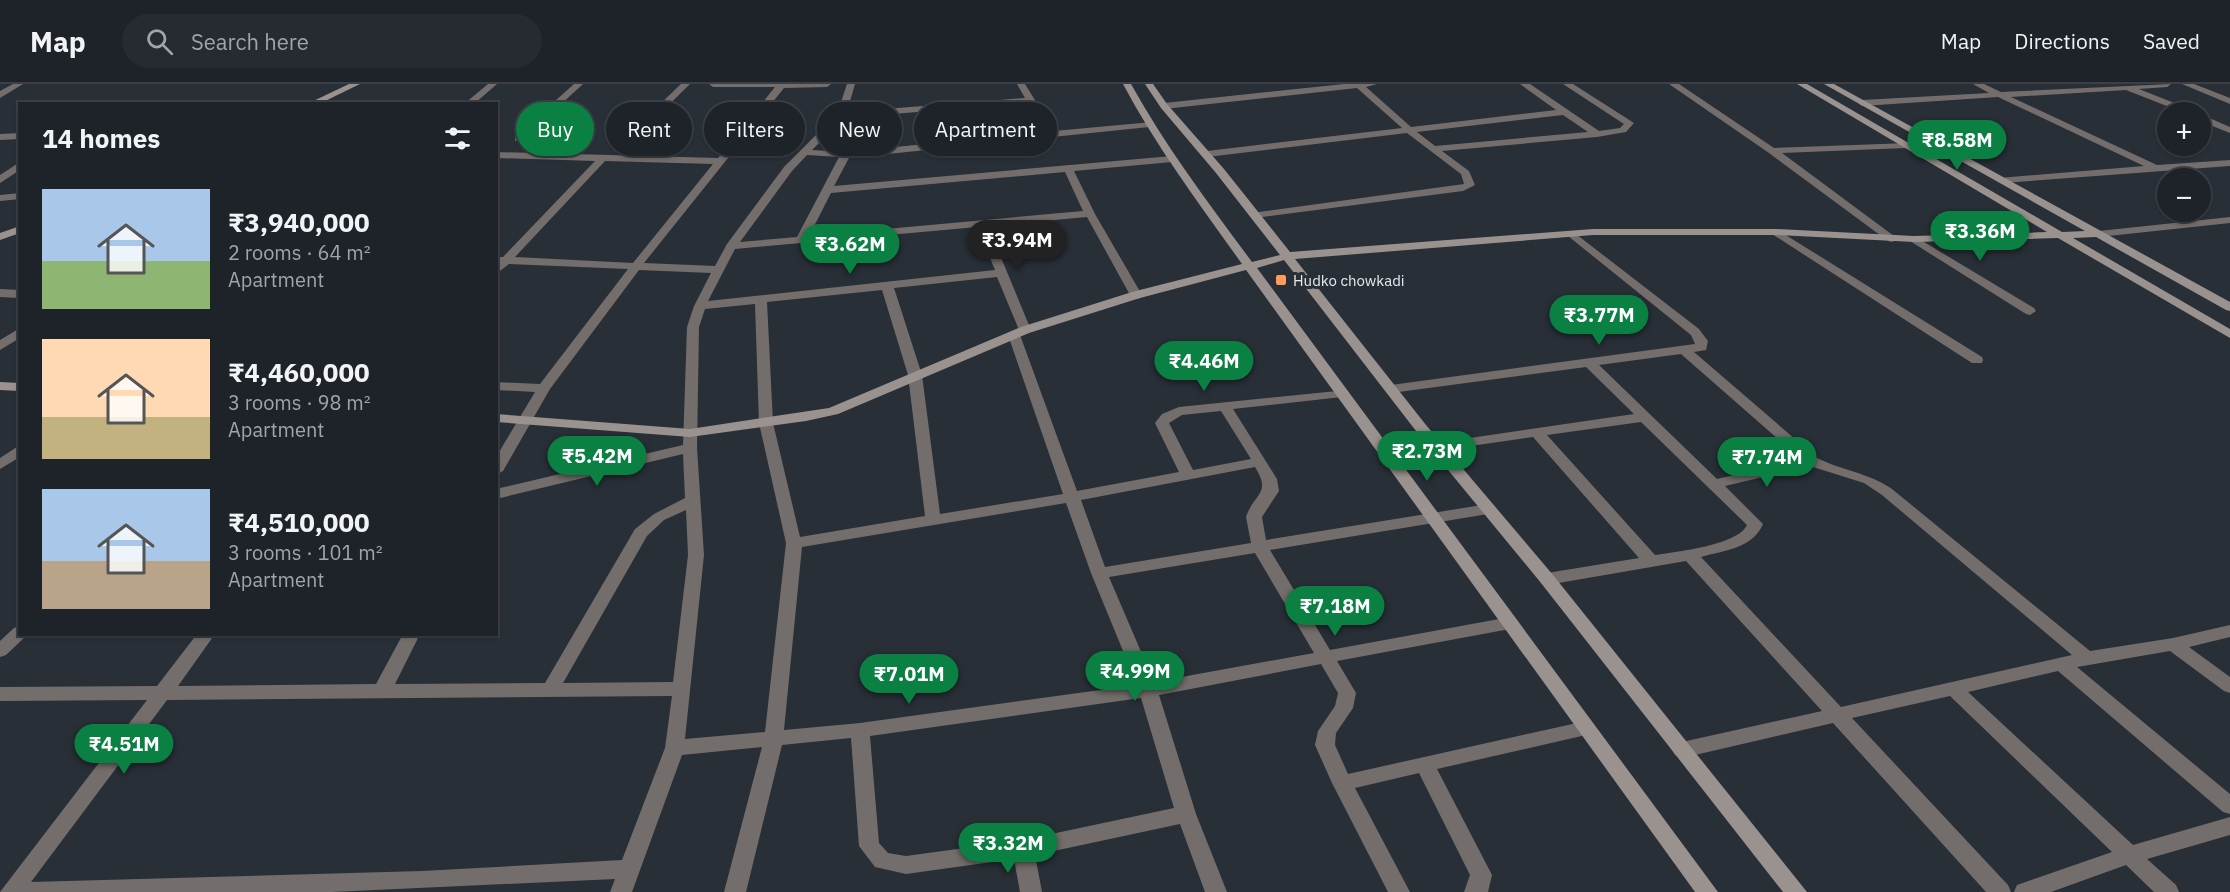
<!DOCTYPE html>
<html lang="en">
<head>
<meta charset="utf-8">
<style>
  body { margin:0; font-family:"IBM Plex Sans",sans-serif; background:#262b31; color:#f1f3f6; height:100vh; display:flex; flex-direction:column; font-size:22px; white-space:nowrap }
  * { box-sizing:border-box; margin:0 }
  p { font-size:20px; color:#a1a4a8 }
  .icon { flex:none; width:33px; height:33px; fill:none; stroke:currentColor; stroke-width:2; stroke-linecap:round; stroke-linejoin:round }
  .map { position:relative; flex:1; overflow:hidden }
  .side { position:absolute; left:18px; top:18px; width:480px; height:534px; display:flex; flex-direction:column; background:#1e2329; border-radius:0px; box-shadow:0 2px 4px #0004,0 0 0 2px #3c4046 }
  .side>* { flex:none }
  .top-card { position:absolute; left:516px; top:18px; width:570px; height:54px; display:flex; gap:12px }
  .controls { position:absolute; left:2157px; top:18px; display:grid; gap:12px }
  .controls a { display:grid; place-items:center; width:54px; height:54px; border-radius:50%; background:#1e2329; box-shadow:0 2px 4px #0004,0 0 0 2px #3c4046; font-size:30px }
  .price { position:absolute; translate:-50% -51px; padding:0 14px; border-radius:21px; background:#0b8043; color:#fff; font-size:20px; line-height:39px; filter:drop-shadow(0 2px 3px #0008) }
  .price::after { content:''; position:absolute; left:50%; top:36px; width:18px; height:14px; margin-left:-9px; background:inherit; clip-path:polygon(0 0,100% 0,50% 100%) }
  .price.on { background:#222; color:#fff }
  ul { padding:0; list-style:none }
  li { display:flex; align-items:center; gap:18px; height:150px; padding:0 24px }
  li span { display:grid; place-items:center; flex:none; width:168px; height:120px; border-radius:0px; color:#555 }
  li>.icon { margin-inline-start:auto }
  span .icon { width:72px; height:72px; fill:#fffc; stroke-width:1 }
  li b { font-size:26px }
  h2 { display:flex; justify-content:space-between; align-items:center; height:72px; padding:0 24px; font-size:26px }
  .chip { padding:0 21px; border-radius:27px; background:#1e2329; box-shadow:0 2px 4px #0004,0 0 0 2px #3c4046; font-size:21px; line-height:54px }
  .chip.on { background:#0b8043; color:#fff }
  header { display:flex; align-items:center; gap:36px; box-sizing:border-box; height:84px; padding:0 30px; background:#1e2329; border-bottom:2px solid #3c4046 }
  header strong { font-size:28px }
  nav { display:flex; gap:33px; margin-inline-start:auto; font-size:21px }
  .search { width:420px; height:54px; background:#262b31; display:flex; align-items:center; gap:15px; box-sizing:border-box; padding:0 21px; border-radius:33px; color:#a1a4a8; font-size:22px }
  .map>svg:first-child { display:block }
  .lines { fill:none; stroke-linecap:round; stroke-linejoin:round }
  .street { fill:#736e6b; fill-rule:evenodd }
  .secondary { fill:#9a928e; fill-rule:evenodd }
  .poi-dot { fill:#ff9b5a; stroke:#282f37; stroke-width:2 }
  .labels { text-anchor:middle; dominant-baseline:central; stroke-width:6; stroke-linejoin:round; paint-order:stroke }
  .far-poi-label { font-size:15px; fill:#e6eaef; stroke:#282f37; text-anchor:start }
</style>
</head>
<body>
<header>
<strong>Map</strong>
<div class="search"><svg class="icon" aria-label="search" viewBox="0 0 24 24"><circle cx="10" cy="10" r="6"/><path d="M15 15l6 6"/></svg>Search here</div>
<nav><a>Map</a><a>Directions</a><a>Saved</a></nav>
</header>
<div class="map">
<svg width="2230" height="808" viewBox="0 0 2230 808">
  <rect width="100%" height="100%" fill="#282f37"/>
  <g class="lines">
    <!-- street -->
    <g class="street">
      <path d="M13,0H23L0,14V7Z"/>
      <path d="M488,0H497L474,20H464Z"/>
      <path d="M574,0H583L521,57H515V53Z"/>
      <path d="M681,0H690L640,49H634V45Z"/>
      <path d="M709,0H831L827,3L784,4L644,179L715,182L727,160L784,83L837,30L847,0H855L847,28L1025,14L1017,0H1025L1054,47L1152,38L1154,40L1149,43L849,74L834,102L1172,72L1177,75L1172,78L1074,87L1095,130L1142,211L1140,214L1136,215L1130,211L1087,133L988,142L1031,246L1029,249L1025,250L1019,246L997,193L894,204L922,291L940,430L1063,410L1008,251L1010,248L1014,247L1020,251L1077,407L1179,388L1155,339L1162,330L1179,323L1347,306L1349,309L1342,313L1233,325L1277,395L1279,407L1262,433L1266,456L1488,420L1496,425L1488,430L1270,466L1330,566L1510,533L1516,535L1519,539L1516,543L1510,545L1337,577L1356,609L1353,624L1336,649L1335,661L1348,690L1586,637L1593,639L1595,644L1593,649L1586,651L1437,685L1492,791L1488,808H1464L1470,791L1419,689L1355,704L1410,808H1388L1332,699L1315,661L1318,647L1335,622L1338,609L1321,580L1159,611L1196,730L1227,808H1205L1180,740L1035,771L1042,808H1020L1014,775L906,790L875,783L859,762L851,654L782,661L746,808H724L762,663L682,671L632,808H610L615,795L332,808H0L147,616L0,617V603L157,602L197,550H215L178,602L376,600L403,550H420L395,600L545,599L635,445L654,430L685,414L683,370L496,415V405L683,361L687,243L694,222L711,189L639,186L550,305L503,387L496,391V373L535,308L496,306V298L540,300L628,185L509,180L496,190V173H503L595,77L496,74V68L718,74L775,3H713ZM1028,19L1046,48L845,68L812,66L844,34ZM807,71L839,73L797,153L740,158L792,87ZM605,77L713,80L633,179L515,173ZM1065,88L1083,127L809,152L831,109ZM977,143L995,186L708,217L735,165ZM882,206L908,291L925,432L800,453L773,339L767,218ZM755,220L759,339L786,459L765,648L685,655L704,471L697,364L699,243L705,225ZM1221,327L1251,375L1193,386L1169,339L1182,331ZM1255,383C1272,410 1254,409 1246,433L1251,459L1105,483L1081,416ZM1066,419L1091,489L1137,601L860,639L784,646L802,463ZM686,426L688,471L673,598L563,599L647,452L664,436ZM1255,469L1314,569L1154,598L1109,493ZM672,612L665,664L622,776L422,787L31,798L167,616ZM1141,614L1174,724L1023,756L906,772L888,769L879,759L870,652Z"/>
      <path d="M1344,0H1377L1366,3L1411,43L1556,26L1520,0H1530L1599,47L1620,44L1624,40L1563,0H1573L1634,39L1626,48L1597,53L1442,67L1469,87L1475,101L1463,107L1255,134L1251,133V129L1464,100L1461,90L1407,49L1207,73L1202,70L1207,67L1402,44L1357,4L1164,25L1160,22L1164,19ZM1563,31L1588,48L1435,62L1417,48Z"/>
      <path d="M1669,0H1679L1774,64L1909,59L1911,61L1906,64L1782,69L1898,155L1892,158L1888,157L1769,69Z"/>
      <path d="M1973,0H1984L2001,8L2171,0L2167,3L2139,5L2192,26L2193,28H2182L2126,6L2011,13L2157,81L2230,76V82L2003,99L1998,96L1999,94L2144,82L1998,13L1862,22L1858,19L1862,16L1989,9Z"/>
      <path d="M2182,0H2194L2230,14V20Z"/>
      <path d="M2200,30L2230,43V49L2200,37Z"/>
      <path d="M20,49V55L0,56V50Z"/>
      <path d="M20,78V86L0,99V91Z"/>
      <path d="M20,109V115L0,117V111Z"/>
      <path d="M2230,133V139L2099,153L2094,150L2099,147Z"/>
      <path d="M1776,145L1982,273L1983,276L1982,279H1972L1772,150V146Z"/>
      <path d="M1572,147L1699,245L1708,257L1706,266L1694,268L1817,374C1843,387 1867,388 1892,405L2090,567L2173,554L2230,541V553L2189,563L2230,593V609L2224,607L2170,567L2077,583L2230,710V730L2223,728L2058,587L1968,608L2133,761L2230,733V751L2147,775L2176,801L2179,808H2154L2126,781L2051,808H2014L2017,801L2112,768L1950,612L1852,634L2008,801L2011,808H1986L1833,639L1682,674L1675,671L1672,666L1675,661L1682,658L1822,627L1686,477L1547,501L1541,499L1539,495L1541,491L1547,489L1639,474L1533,353L1436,367L1429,363L1436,359L1634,330L1586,283L1391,309L1384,305L1391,301L1695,260L1691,251L1568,152V148ZM1681,270L1801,375L1717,395L1599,281ZM1641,338L1747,441C1738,461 1676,468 1655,471L1547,351ZM1810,382L1864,399L1882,411L2072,571L1841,623L1701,473C1725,466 1752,465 1763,440L1725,402Z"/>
      <path d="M1914,152L2034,224L2036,227L2030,231L2026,230L1910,157L1908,155Z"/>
      <path d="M0,205L20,206V214L0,213Z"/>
      <path d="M20,244V254L0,266V256Z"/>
      <path d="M20,361V373L0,385V374Z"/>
      <path d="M20,542V550H27L26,552L6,571L0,573V557L14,544Z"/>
    </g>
    <!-- secondary -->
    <g class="secondary">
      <path d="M349,0H360L319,20H307Z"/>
      <path d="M1123,0H1131C1166,63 1209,120 1252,178L1280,171L1216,89L1161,24L1145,0H1153L1167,20L1224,85L1290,168L1593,145H1776L1914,152L2047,148L1797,0H1807L2062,148L2085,147L1824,0H1834L2230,218V227L2226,226L2096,153L2073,154L2230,245V254L2058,154L1914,158L1776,151H1593L1295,175L1426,341L1553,491L1807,808H1783L1541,499L1416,347L1284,176L1257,184L1718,808H1695L1246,186L1140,214L1029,249L838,330L806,337L690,353L496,338V330L690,345L829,324L1021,243L1132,208L1242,180C1200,121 1157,64 1123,0Z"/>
      <path d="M20,142V149L0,156V149Z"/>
      <path d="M0,298L20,299V307L0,306Z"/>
    </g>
  </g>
  <!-- markers -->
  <rect class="poi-dot" x="1275" y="190" width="12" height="12" rx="3"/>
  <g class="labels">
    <!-- far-poi labels -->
    <g class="far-poi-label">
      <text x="1293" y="196">Hudko chowkadi</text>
    </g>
  </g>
</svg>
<div class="controls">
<a>+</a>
<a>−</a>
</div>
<b class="price" style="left:1957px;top:87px">₹8.58M</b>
<b class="price" style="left:1980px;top:178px">₹3.36M</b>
<b class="price on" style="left:1017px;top:187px">₹3.94M</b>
<b class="price" style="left:850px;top:191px">₹3.62M</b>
<b class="price" style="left:1599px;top:262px">₹3.77M</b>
<b class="price" style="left:1204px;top:308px">₹4.46M</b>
<b class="price" style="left:1427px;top:398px">₹2.73M</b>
<b class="price" style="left:597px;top:403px">₹5.42M</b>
<b class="price" style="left:1767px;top:404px">₹7.74M</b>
<b class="price" style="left:1335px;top:553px">₹7.18M</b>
<b class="price" style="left:1135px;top:618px">₹4.99M</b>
<b class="price" style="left:909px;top:621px">₹7.01M</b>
<b class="price" style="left:124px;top:691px">₹4.51M</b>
<b class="price" style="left:1008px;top:790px">₹3.32M</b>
<div class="top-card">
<a class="chip on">Buy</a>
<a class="chip">Rent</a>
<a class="chip">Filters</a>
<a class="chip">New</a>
<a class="chip">Apartment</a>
</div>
<section class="side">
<h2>14 homes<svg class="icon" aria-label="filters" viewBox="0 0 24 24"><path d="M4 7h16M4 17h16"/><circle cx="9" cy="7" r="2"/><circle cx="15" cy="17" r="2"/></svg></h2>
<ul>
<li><span style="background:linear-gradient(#a9c7e8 60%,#8fb573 0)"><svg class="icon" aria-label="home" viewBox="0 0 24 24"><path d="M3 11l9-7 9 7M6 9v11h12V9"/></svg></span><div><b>₹3,940,000</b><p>2 rooms · 64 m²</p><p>Apartment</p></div></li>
<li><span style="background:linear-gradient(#ffd9b3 65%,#c2b280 0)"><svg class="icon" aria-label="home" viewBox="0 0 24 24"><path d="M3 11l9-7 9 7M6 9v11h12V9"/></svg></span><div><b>₹4,460,000</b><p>3 rooms · 98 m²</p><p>Apartment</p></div></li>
<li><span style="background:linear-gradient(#a9c7e8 60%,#b9a48a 0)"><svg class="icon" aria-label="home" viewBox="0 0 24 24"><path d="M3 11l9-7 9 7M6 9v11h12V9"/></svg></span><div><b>₹4,510,000</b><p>3 rooms · 101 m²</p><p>Apartment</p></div></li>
</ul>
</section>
</div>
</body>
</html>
